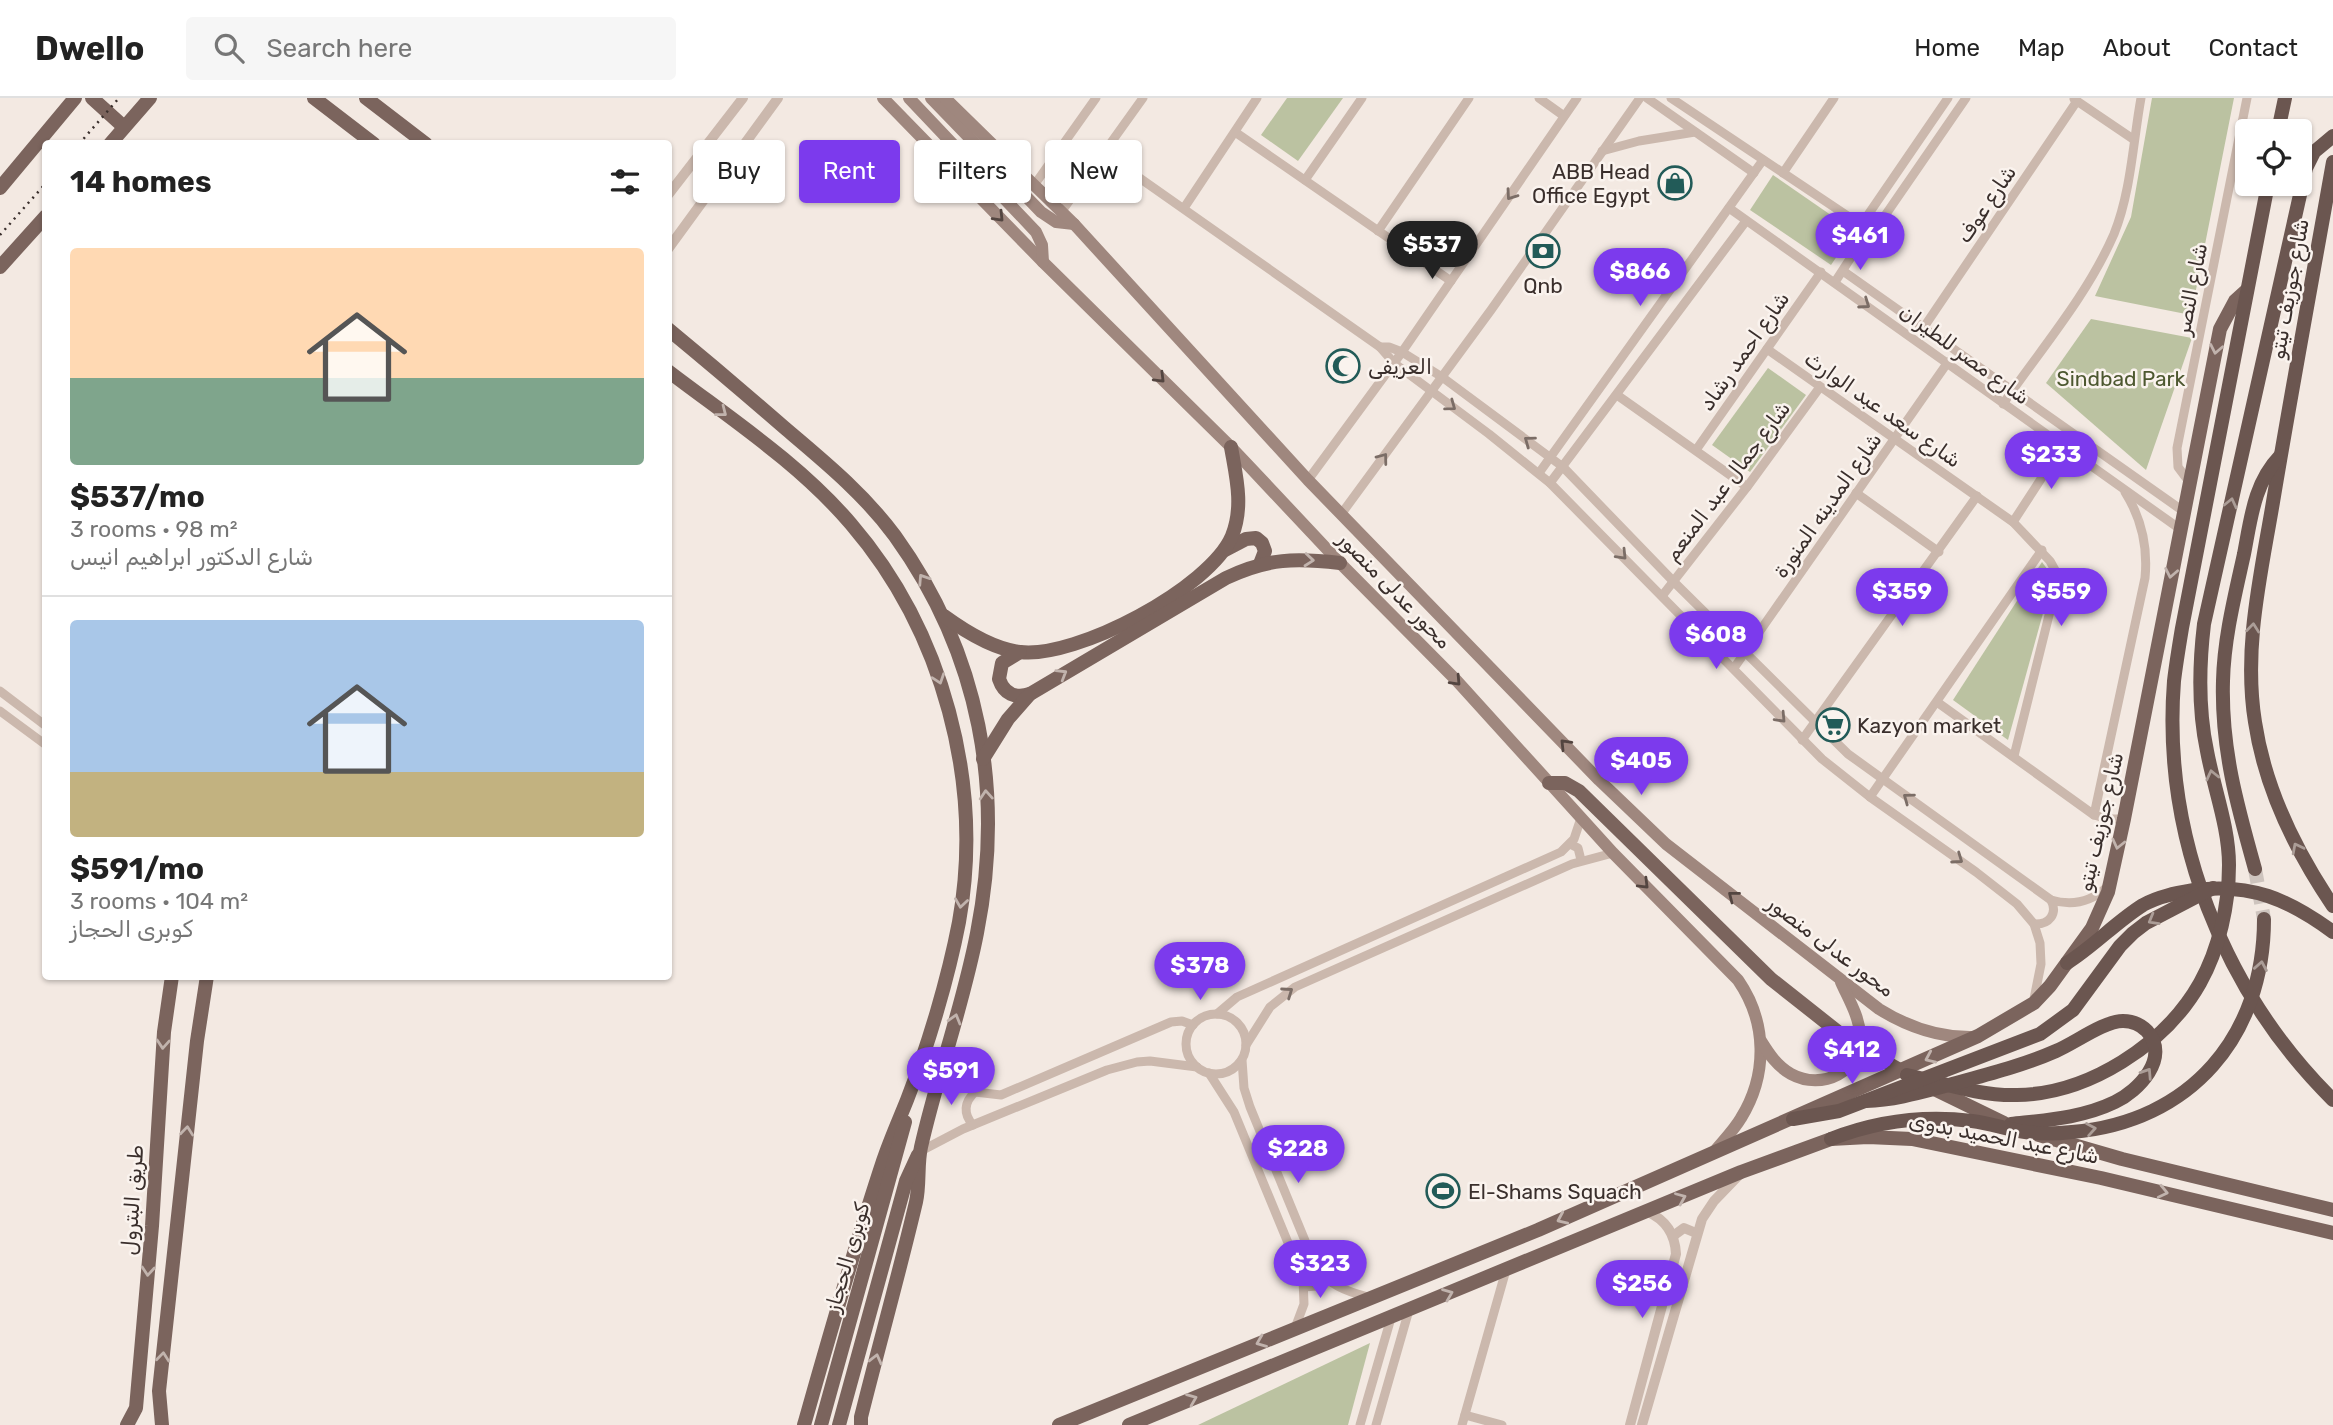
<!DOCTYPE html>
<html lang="en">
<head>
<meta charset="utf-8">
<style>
  body { margin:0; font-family:Rubik,"Noto Sans Arabic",sans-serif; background:#f6f6f6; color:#222; height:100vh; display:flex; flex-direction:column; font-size:26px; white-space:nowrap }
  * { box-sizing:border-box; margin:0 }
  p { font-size:23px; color:#767676 }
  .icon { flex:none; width:38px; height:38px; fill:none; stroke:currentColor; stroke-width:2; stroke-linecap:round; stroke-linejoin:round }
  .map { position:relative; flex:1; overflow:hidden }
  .drawer { position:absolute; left:42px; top:42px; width:630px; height:840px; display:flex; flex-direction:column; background:#fff; border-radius:7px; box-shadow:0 2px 5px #0004 }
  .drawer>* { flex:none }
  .hud { position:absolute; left:693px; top:42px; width:665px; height:63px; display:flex; gap:14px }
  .tools { position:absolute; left:2235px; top:21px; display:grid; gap:14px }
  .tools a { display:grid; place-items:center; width:77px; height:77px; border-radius:7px; background:#fff; box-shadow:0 2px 5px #0004; font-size:35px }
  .price { position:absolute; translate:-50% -60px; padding:0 16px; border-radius:24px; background:#7c3aed; color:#fff; font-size:23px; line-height:46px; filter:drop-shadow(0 2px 4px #0008) }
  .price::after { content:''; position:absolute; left:50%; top:42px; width:21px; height:16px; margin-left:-10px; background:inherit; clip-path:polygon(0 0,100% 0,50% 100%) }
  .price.on { background:#222; color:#fff }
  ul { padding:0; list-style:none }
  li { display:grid; align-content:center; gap:14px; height:371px; padding:0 28px }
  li+li { border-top:2px solid #e0e0e0 }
  li span { display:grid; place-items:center; height:217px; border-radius:7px; color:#555 }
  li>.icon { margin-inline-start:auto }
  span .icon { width:126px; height:126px; fill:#fffc; stroke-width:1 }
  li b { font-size:30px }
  h2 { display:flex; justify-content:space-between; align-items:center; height:84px; padding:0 28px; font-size:30px }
  .chip { padding:0 24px; border-radius:7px; background:#fff; box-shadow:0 2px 5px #0004; font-size:24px; line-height:63px }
  .chip.on { background:#7c3aed; color:#fff }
  header { display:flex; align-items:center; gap:42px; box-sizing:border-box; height:98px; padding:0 35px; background:#fff; border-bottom:2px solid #e0e0e0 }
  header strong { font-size:33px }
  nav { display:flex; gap:38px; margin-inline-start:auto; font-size:24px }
  .search { width:490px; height:63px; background:#f6f6f6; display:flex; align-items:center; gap:18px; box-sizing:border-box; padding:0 24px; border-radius:7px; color:#767676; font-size:26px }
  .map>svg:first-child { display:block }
  .green { fill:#bbc2a1 }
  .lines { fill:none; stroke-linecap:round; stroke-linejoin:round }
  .trunk-tunnel { stroke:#cec4be; stroke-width:14; stroke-dasharray:14 7; stroke-linecap:butt }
  .minor { stroke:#cbb8ad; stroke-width:9 }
  .tertiary { stroke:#cbb8ad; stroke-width:10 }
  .secondary { stroke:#9f877e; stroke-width:12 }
  .primary { stroke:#7b645d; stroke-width:14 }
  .trunk { stroke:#6b5650; stroke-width:14 }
  .rail { stroke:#3a2f2c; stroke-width:2.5; stroke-dasharray:2 5; stroke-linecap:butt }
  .oneway { stroke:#7b6d66 }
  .oneway2 { stroke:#534540 }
  .oneway3 { stroke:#c1b3ad }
  .oneway4 { stroke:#ab9d97 }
  .labels { text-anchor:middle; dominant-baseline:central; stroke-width:5; stroke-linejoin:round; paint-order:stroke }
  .poi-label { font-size:21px; fill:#3a2f2c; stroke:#faf3ee; text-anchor:start }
  .street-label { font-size:21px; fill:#3a2f2c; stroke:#faf3ee }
  .park-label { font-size:21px; fill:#4d5830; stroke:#faf3ee }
</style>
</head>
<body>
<header>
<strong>Dwello</strong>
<div class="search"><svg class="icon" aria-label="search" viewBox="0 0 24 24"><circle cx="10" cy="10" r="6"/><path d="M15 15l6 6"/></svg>Search here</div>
<nav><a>Home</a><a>Map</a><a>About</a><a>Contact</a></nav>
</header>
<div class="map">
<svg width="2333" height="1327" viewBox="0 0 2333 1327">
  <rect width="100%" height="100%" fill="#f3e9e2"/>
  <!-- green -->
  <g class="green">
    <path d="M1287,0H1343L1298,63L1261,37Z"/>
    <path d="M2152,0H2234L2191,217L2095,198L2131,119Z"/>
    <path d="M1773,77L1854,133L1831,167L1750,112Z"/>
    <path d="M2091,221L2192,240L2146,372L2046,285Z"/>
    <path d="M1768,270L1806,297L1750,374L1712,347Z"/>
    <path d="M2042,464L2053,479L2008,642L1953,602Z"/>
    <path d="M1370,1245L1348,1327H1198Z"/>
  </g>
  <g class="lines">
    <!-- trunk-tunnel -->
    <path class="trunk-tunnel" d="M2255,771L2264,821"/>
    <!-- minor -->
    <g class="minor">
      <path d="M1539,0L1564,18"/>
      <path d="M1647,0L1754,75"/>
      <path d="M1671,0L1873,135"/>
      <path d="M2074,1L2133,41"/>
      <path d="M1235,34L1451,183"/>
      <path d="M1602,53L1639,43L1695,34"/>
      <path d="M1104,55L1380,249L1394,265L1489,336L1550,385L1822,661L1870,699L1976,774L2017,806L2034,826L2040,845L2041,866L2034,901"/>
      <path d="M1783,75L1834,0"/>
      <path d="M1305,82L1362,0"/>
      <path d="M1035,86L1096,0"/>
      <path d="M1184,110L1257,0"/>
      <path d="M1729,110L2180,431"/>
      <path d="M1062,113L1143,0"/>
      <path d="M1378,133L1469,0"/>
      <path d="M1859,147L1861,127L1948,0"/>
      <path d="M1843,173L2183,413"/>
      <path d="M1835,184L1859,147L1873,135L1966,0"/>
      <path d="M1924,229L2077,3"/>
      <path d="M1380,249H1389L1402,254L1442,279L1563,369L1674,484L1848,656L2051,802C2072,808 2091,804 2107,789"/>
      <path d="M1767,251L2013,424L2050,463L2055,472L2057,485L2014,658"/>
      <path d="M1617,297L1747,389"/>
      <path d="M2003,306C2041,251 2087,198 2114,136C2131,94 2133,44 2141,0"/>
      <path d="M1696,352L1821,174"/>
      <path d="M1539,375L1763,62"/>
      <path d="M1308,382L1402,254L1577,0"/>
      <path d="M1550,385L1746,123"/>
      <path d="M2190,385L2178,369L2177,350L2247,0"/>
      <path d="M1856,395L1939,454"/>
      <path d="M1342,415L1491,212L1640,0"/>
      <path d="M2013,424L2063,347"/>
      <path d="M1662,498L1747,389L1820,289"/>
      <path d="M1734,570L1948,264"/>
      <path d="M0,593L46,628"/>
      <path d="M1937,604L2094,717L2108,721H2124"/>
      <path d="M0,613L46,647"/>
      <path d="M1802,642L1977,398"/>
      <path d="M1870,699L2042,452"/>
      <path d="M2094,717L2145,480C2148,449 2142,421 2125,394"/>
      <path d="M1570,746L1578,750L1581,762"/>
      <path d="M2034,826C2049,827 2058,816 2051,802"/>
      <path d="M1217,916L1237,899L1561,754L1574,741L1581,720"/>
      <circle cx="1216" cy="946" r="30"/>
      <path d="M1246,947L1270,909L1295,889L1572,766L1613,755"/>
      <path d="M1242,962L1244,990L1250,1009L1315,1167C1326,1186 1348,1194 1368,1199"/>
      <path d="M942,964L975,994L1001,997L1171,924L1182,923L1193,927"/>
      <path d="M1209,975L1234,1014L1303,1181L1304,1206L1295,1230"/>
      <path d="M973,1027C963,1016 964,1004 975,994"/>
      <path d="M919,1054L963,1031L1107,972L1137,964L1150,963L1197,969"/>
      <path d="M1304,1189L1316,1188L1325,1180"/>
      <path d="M1465,1317L1502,1327"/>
      <path d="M1360,1327L1391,1220"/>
      <path d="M1376,1327L1409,1212"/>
      <path d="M1462,1327L1506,1172"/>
    </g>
    <!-- tertiary -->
    <g class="tertiary">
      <path d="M668,97L743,0"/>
      <path d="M668,151L778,0"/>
      <path d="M1673,1138L1684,1130L1696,1135"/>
      <path d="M1630,1327L1676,1156C1675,1136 1666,1122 1648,1114"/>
      <path d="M1642,1327L1702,1121L1714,1103L1740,1076"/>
    </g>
    <!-- secondary -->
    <g class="secondary">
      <path d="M883,0L1043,164L1231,349L1340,465L1457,583L1613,755L1738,882C1767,924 1768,976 1741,1020C1734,1032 1723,1043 1714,1054"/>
      <path d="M909,0L1036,134L1042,147L1043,164"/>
      <path d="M931,0L1041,114L1056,124L1074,126"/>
      <path d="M945,0L1074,126L1308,382L1599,682L1666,746L1879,911C1908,929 1940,940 1974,939"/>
      <path d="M1761,943C1769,956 1777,968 1791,976C1822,993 1862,974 1860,936C1859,918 1848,900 1841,884"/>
    </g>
    <!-- primary -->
    <g class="primary">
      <path d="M92,0L124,29"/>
      <path d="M314,0L374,46"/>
      <path d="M366,0L426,46"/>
      <path d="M110,46L150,0"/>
      <path d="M0,90L75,0"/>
      <path d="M0,169L46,118"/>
      <path d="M668,231C708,264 747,297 786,331C825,364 864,396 895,438C980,556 1005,693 977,835C963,908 937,978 921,1049C917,1067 920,1086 916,1104C899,1176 879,1247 861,1319V1327"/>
      <path d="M668,273C731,321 800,366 851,426C943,533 984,685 959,824C948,881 928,948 907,1002C899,1022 890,1042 883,1063C854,1150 829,1239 804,1327"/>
      <path d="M1225,452L1246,441L1256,440L1262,445L1265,453L1260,466"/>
      <path d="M944,518C966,534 993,551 1020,554C1076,561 1210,490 1232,438C1244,408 1236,378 1231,349"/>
      <path d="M1020,554L1002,565L999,581C1004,596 1015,601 1030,596"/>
      <path d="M983,661L1008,621L1030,596L1226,480C1268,460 1296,460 1340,465"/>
      <path d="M1549,685H1565L1579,693L1771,881L1852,945L1907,976"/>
      <path d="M1928,988L2004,1025"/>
      <path d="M2039,1037L2122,1061L2333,1112"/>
      <path d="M127,1327L136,1310L152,1128L164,934L172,878"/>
      <path d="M162,1327L159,1293L197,943L207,878"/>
      <path d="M821,1327L905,1024"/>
      <path d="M839,1327L906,1083L918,1057"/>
      <path d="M1059,1327L1538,1132L1978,938L2034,905L2050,888L2092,830L2108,794L2124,721L2220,231L2235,203L2246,193"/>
      <path d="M1129,1327L1741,1074L1831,1041L1868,1039L1912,1041L2101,1080L2333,1135"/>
    </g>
    <!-- trunk -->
    <g class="trunk">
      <path d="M2278,33L2285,0"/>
      <path d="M2333,64C2313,177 2292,290 2273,404C2261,476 2243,550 2255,624C2265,691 2295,752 2333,808"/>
      <path d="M2268,86L2182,530C2179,548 2176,566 2174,583C2162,738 2223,893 2333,1002"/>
      <path d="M2255,771C2237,707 2221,650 2223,583C2224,540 2235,497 2244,456C2251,420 2254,385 2280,358"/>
      <path d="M2067,865C2094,848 2116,824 2143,807C2159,798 2177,795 2194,792C2251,785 2288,801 2333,834"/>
      <path d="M1907,977C1943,985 1979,998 2017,997C2088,996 2165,947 2200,885C2219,851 2229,807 2229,767C2229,729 2214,691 2207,653C2198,611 2199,568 2204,526L2306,70L2314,54L2333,38"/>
      <path d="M1866,1003C1895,1002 1922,994 1949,987C1985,977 2022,968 2056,953C2075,945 2104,923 2123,923C2132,923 2141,927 2147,933C2171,960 2138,993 2115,1004C2082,1020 2046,1022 2011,1026"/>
      <path d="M1793,1021L1839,1013L2040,936L2073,912L2120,848L2133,835L2146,825L2213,790"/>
      <path d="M1831,1041C1877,1023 1923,1017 1972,1023C1988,1025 2003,1030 2019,1033C2035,1036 2055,1036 2072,1034C2191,1024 2264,938 2264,821"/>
    </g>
    <!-- rail -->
    <g class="rail">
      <path d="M79,46L119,0"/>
      <path d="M0,137L46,85"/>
    </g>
  </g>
  <!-- one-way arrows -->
  <defs><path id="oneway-chevron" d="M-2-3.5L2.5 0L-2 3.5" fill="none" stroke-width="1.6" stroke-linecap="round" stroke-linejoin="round" transform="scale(1.75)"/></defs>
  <g class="oneway">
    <use href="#oneway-chevron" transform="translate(1511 97) rotate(125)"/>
    <use href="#oneway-chevron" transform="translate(1865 206) rotate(35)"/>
    <use href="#oneway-chevron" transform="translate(1451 308) rotate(36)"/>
    <use href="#oneway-chevron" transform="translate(1529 343) rotate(-144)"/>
    <use href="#oneway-chevron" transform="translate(1383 360) rotate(-53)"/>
    <use href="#oneway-chevron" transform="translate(1622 457) rotate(46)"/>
    <use href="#oneway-chevron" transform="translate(1781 620) rotate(47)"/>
    <use href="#oneway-chevron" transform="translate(1908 700) rotate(-144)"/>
    <use href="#oneway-chevron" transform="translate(1958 761) rotate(35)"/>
    <use href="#oneway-chevron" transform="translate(1288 894) rotate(-35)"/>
  </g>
  <g class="oneway2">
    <use href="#oneway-chevron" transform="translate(999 119) rotate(46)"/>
    <use href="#oneway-chevron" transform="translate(1160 280) rotate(45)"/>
    <use href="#oneway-chevron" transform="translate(1456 583) rotate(47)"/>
    <use href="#oneway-chevron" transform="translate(1565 646) rotate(-134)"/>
    <use href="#oneway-chevron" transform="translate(1644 786) rotate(45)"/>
    <use href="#oneway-chevron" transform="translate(1733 798) rotate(-142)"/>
  </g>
  <g class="oneway3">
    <use href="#oneway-chevron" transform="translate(2216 251) rotate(101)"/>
    <use href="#oneway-chevron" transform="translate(722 314) rotate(38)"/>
    <use href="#oneway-chevron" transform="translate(1309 462) rotate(5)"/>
    <use href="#oneway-chevron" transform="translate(2171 475) rotate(101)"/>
    <use href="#oneway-chevron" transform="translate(923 481) rotate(-123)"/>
    <use href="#oneway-chevron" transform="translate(1062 576) rotate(-31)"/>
    <use href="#oneway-chevron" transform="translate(939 581) rotate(71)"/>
    <use href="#oneway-chevron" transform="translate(986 697) rotate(-94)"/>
    <use href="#oneway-chevron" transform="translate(2118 746) rotate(103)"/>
    <use href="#oneway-chevron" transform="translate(961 805) rotate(98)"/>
    <use href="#oneway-chevron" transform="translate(955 921) rotate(-74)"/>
    <use href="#oneway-chevron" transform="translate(163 946) rotate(94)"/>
    <use href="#oneway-chevron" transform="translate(1930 960) rotate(156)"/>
    <use href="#oneway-chevron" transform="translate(187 1033) rotate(-84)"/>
    <use href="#oneway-chevron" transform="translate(2163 1094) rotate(13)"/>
    <use href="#oneway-chevron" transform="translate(1681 1100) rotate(-23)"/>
    <use href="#oneway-chevron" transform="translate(1562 1121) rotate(156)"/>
    <use href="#oneway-chevron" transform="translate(148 1173) rotate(95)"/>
    <use href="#oneway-chevron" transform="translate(1448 1196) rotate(-22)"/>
    <use href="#oneway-chevron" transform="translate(1261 1244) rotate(158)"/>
    <use href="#oneway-chevron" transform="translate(163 1259) rotate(-84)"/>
    <use href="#oneway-chevron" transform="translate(876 1261) rotate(-76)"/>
    <use href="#oneway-chevron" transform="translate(1192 1301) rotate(-22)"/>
  </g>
  <g class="oneway4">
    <use href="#oneway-chevron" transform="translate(2231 405) rotate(-77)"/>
    <use href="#oneway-chevron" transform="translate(2253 530) rotate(-84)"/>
    <use href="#oneway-chevron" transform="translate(2212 677) rotate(-103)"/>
    <use href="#oneway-chevron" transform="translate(2297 750) rotate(-117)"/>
    <use href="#oneway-chevron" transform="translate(2153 822) rotate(150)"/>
    <use href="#oneway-chevron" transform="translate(2261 868) rotate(-80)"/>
    <use href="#oneway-chevron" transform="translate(2147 975) rotate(-57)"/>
    <use href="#oneway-chevron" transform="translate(2091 1031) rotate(-10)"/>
  </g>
  <!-- icons -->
  <defs>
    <symbol id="shop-ring" viewBox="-11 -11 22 22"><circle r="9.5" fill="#faf3ee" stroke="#225b58" stroke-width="1.5"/><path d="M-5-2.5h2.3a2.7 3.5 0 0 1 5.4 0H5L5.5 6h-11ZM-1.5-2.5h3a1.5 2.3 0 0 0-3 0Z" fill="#225b58"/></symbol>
    <symbol id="bank-ring" viewBox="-11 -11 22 22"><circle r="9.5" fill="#faf3ee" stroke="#225b58" stroke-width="1.5"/><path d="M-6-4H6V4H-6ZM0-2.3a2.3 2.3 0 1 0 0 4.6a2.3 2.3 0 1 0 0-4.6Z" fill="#225b58"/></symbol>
    <symbol id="mosque-ring" viewBox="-11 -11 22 22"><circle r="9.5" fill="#faf3ee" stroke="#225b58" stroke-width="1.5"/><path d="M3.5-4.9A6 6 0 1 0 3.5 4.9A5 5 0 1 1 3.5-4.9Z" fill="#225b58"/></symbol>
    <symbol id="supermarket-ring" viewBox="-11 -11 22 22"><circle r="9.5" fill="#faf3ee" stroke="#225b58" stroke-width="1.5"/><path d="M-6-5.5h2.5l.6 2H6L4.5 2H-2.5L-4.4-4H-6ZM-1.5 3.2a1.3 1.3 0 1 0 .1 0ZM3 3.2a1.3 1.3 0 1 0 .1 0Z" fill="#225b58"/></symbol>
    <symbol id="stadium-ring" viewBox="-11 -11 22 22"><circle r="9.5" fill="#faf3ee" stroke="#225b58" stroke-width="1.5"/><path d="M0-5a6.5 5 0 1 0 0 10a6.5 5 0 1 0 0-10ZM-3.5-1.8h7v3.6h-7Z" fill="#225b58"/></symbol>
  </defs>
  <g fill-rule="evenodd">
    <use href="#shop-ring" x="1656" y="66" width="38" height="38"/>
    <use href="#bank-ring" x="1524" y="134" width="38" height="38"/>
    <use href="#mosque-ring" x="1324" y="249" width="38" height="38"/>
    <use href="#supermarket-ring" x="1814" y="608" width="38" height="38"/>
    <use href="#stadium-ring" x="1424" y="1074" width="38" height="38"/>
  </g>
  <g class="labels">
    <!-- poi labels -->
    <g class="poi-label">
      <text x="1650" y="73" text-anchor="end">ABB Head<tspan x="1650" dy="24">Office Egypt</tspan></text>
      <text x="1543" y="187" text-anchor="middle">Qnb</text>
      <text x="1368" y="268">العريفى</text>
      <text x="1857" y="627">Kazyon market</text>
      <text x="1468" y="1093">El-Shams Squach</text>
    </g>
    <!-- street labels -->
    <g class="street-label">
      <text transform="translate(1986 106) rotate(-56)">شارع عوف</text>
      <text transform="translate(2191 191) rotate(-79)">شارع النصر</text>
      <text transform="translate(2289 191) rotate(-80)">شارع جوزيف تيتو</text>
      <text transform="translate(1744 253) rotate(-55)">شارع احمد رشاد</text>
      <text transform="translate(1965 256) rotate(36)">شارع مصر للطيران</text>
      <text transform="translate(1883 311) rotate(35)">شارع سعد عبد الوارث</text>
      <text transform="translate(1727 383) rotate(-53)">شارع جمال عبد المنعم</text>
      <text transform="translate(1827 407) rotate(-55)">شارع المدينه المنورة</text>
      <text transform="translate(1395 492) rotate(46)">محور عدلى منصور</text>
      <text transform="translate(2100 724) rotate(-77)">شارع جوزيف تيتو</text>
      <text transform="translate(1831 848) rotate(37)">محور عدلى منصور</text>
      <text transform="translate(2004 1040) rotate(11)">شارع عبد الحميد بدوى</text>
      <text transform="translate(132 1102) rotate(-86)">طريق البترول</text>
      <text transform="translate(847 1159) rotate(-74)">كوبرى الحجاز</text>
    </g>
    <!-- park labels -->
    <g class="park-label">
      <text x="2121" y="280">Sindbad Park</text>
    </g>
  </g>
</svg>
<div class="tools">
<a><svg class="icon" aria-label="locate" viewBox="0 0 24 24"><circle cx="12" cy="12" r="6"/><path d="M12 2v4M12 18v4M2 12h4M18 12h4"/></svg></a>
</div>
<b class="price" style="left:1860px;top:174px">$461</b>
<b class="price on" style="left:1432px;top:183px">$537</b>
<b class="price" style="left:1640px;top:210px">$866</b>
<b class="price" style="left:2051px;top:393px">$233</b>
<b class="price" style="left:1902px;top:530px">$359</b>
<b class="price" style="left:2061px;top:530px">$559</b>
<b class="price" style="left:1716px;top:573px">$608</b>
<b class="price" style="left:1641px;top:699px">$405</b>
<b class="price" style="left:1200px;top:904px">$378</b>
<b class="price" style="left:1852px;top:988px">$412</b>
<b class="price" style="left:951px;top:1009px">$591</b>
<b class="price" style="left:1298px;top:1087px">$228</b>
<b class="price" style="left:1320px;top:1202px">$323</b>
<b class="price" style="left:1642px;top:1222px">$256</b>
<div class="hud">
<a class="chip">Buy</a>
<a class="chip on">Rent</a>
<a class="chip">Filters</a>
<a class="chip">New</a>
</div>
<section class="drawer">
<h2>14 homes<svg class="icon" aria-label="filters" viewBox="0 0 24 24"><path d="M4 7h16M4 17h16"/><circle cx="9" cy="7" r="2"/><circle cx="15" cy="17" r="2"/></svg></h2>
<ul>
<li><span style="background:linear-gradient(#ffd9b3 60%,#7fa58c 0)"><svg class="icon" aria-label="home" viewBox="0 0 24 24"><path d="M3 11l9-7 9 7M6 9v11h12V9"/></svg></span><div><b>$537/mo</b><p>3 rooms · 98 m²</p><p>شارع الدكتور ابراهيم انيس</p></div></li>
<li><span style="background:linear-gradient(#a9c7e8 70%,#c2b280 0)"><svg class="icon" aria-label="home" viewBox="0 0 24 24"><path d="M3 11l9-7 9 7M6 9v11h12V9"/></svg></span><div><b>$591/mo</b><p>3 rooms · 104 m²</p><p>كوبرى الحجاز</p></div></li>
</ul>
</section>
</div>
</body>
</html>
